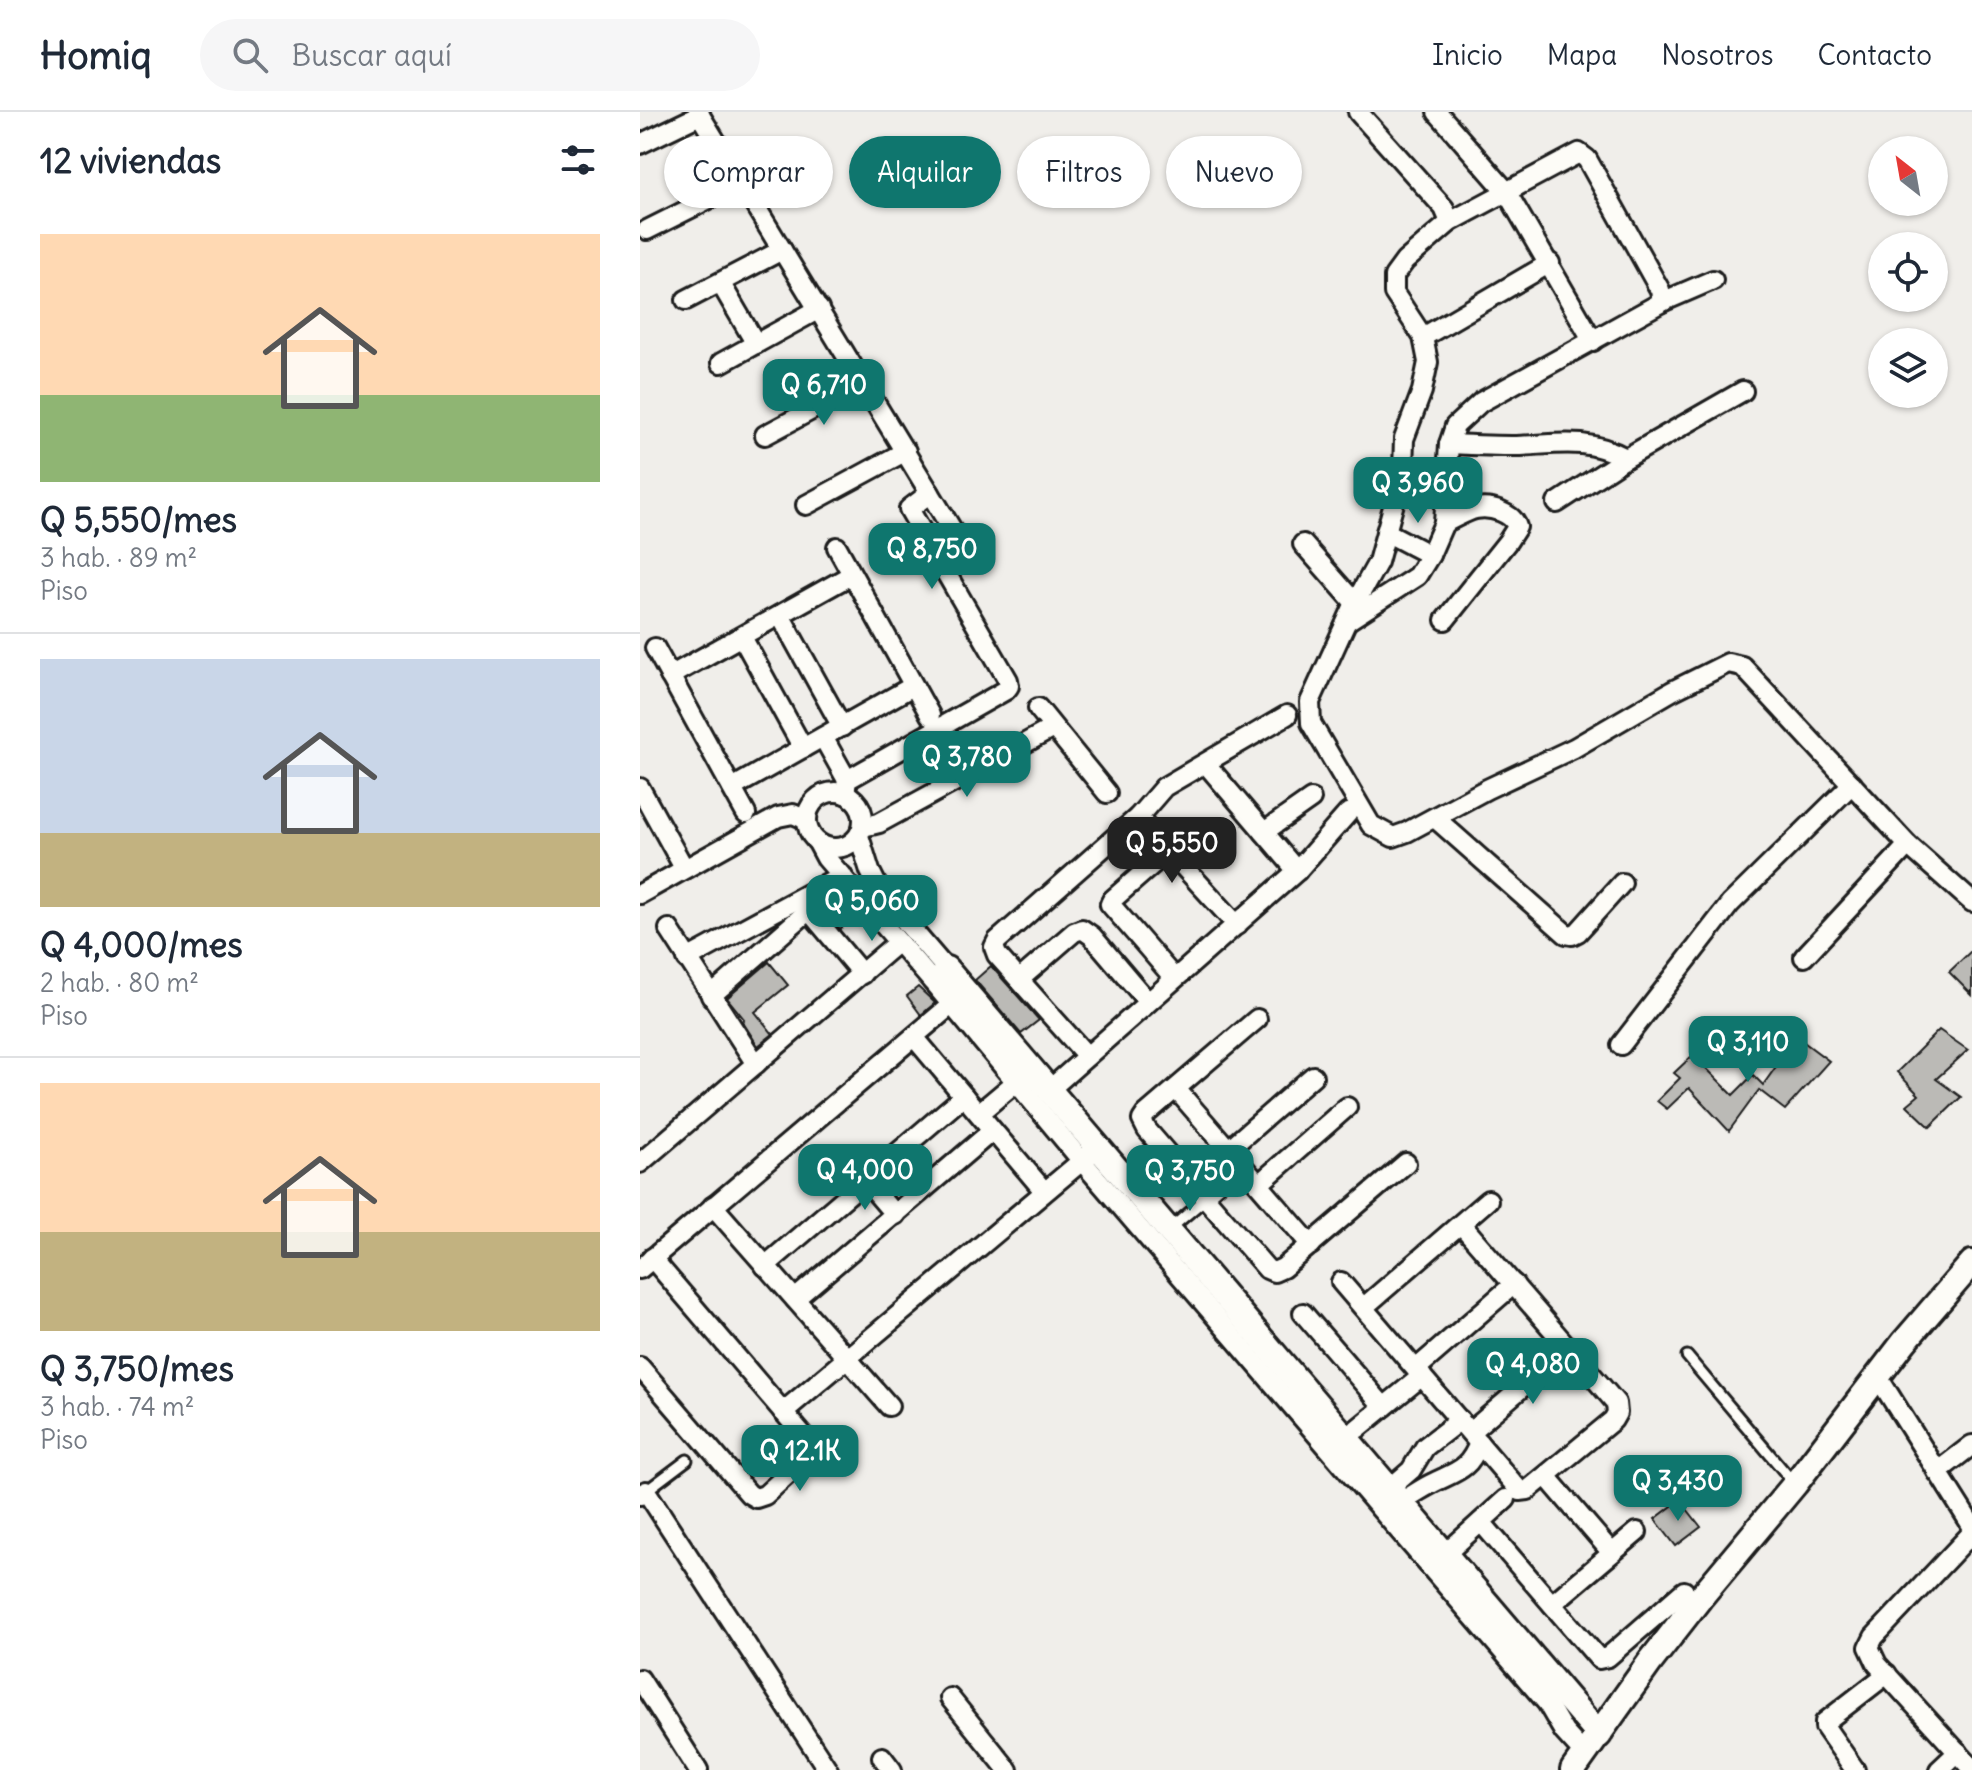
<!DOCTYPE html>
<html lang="es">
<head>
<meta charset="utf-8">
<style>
  body { margin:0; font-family:Delius,sans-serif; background:#f6f6f7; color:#1f2937; height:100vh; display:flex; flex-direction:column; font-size:30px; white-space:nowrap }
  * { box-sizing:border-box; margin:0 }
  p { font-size:26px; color:#747a83 }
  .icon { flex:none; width:44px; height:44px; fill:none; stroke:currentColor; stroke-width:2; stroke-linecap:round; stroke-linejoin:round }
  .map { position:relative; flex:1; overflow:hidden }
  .drawer { display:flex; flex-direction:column; background:#fff; width:640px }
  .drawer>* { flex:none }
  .banner { position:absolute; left:24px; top:24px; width:760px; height:72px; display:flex; gap:16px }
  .needle { width:52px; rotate:329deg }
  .buttons { position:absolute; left:1228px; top:24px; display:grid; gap:16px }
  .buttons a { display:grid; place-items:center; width:80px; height:80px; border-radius:50%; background:#fff; box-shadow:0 2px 6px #0004; font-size:40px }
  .price { position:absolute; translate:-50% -68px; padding:0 18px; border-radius:16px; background:#0f766e; color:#fff; font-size:26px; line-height:52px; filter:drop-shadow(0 2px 4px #0008) }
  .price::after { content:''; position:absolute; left:50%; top:48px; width:24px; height:18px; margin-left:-12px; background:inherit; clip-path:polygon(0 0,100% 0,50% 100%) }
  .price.active { background:#222; color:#fff }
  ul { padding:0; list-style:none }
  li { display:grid; align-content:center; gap:16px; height:424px; padding:0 40px }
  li+li { border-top:2px solid #e0e1e3 }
  li span { display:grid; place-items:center; height:248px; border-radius:0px; color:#555 }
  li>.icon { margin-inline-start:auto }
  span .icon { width:144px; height:144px; fill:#fffc; stroke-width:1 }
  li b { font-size:34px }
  h2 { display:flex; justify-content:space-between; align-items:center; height:96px; padding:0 40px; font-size:34px }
  .tag { padding:0 28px; border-radius:36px; background:#fff; box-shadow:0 2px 6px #0004; font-size:28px; line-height:72px }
  .tag.active { background:#0f766e; color:#fff }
  header { display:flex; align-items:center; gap:48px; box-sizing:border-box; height:112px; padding:0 40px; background:#fff; border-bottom:2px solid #e0e1e3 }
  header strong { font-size:38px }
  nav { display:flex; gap:44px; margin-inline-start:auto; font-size:28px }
  .search { width:560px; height:72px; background:#f6f6f7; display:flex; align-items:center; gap:20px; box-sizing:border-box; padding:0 28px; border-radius:44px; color:#747a83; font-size:30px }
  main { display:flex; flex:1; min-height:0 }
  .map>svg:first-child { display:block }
  .building { fill:#bbbab6; stroke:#1c1c1c; stroke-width:2 }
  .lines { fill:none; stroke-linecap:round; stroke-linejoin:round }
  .lane-casing { stroke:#1c1c1c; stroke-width:15 }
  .street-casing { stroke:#1c1c1c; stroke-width:24 }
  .secondary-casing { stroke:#1c1c1c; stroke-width:30 }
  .lane { stroke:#fdfcf7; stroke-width:9 }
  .street { stroke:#fdfcf7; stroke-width:18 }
  .secondary { stroke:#fdfcf7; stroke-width:24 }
</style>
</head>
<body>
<header>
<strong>Homiq</strong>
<div class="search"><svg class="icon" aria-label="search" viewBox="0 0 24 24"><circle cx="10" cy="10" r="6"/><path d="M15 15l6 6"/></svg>Buscar aquí</div>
<nav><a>Inicio</a><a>Mapa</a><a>Nosotros</a><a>Contacto</a></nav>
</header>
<main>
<section class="drawer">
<h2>12 viviendas<svg class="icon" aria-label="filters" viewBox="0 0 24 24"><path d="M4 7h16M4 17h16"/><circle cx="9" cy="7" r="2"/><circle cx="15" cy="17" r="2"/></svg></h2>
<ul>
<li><span style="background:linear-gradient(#ffd9b3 65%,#8fb573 0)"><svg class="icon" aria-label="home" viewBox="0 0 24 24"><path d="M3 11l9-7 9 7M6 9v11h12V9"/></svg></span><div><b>Q 5,550/mes</b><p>3 hab. · 89 m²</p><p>Piso</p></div></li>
<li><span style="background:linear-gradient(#c9d6e8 70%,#c2b280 0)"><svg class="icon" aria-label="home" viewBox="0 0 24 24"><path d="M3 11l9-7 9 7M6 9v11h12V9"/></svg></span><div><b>Q 4,000/mes</b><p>2 hab. · 80 m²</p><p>Piso</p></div></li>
<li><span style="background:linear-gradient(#ffd9b3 60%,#c2b280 0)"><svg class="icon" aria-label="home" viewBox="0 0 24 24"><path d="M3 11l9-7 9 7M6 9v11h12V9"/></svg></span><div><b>Q 3,750/mes</b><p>3 hab. · 74 m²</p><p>Piso</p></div></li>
</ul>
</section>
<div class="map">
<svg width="1332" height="1658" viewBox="0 0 1332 1658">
  <rect width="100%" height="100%" fill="#f0eeea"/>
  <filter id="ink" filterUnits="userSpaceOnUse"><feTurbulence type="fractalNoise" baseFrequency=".0125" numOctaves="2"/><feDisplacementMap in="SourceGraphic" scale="16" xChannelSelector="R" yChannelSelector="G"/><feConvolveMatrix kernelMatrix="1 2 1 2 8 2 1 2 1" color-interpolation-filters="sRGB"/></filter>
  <g filter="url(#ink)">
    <!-- building -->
    <g class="building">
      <path d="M200,780L218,802L200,817L182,795Z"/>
      <path d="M1332,838V883L1309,860Z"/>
      <path d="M129,850L148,873L115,900L133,922L118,934L102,909L104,907L87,886Z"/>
      <path d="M351,854L399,908L381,922L335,868Z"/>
      <path d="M278,875L295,891L281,903L267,884Z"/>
      <path d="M1299,918L1328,938L1296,967L1321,985L1290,1015L1267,993L1279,983L1257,960Z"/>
      <path d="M1157,925L1189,949L1145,998L1119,978L1089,1019L1049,976L1027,997L1017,989L1040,966L1034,961L1053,943L1093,983L1113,963L1123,973Z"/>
      <path d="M1040,1388L1061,1415L1036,1434L1015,1407Z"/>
    </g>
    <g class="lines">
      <defs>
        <g id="lane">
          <path d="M531,1116L603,1055"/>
          <path d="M1047,1244L1153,1370"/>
          <path d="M6,1379L47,1348"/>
        </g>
        <g id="street">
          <path d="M58,0L313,419L315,423L292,439"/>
          <path d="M718,0L804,96L810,110"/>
          <path d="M797,0L866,79L953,229"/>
          <path d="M0,32L60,3"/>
          <path d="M7,118L101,71"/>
          <path d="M81,172L116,232"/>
          <path d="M46,188L142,138"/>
          <path d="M1022,190L1020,178L947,47L939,41L810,110L765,149L754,164V181L783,225L788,250L782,279L764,327L763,358L738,450L715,491L670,590L671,611L731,713L753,725L767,720L847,677L934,636L1032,579L1088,551L1102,554L1268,733L1332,790"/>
          <path d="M783,225L910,151"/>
          <path d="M81,251L179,197"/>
          <path d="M125,323L224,270"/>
          <path d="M809,332C831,333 854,334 877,334C920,332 946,325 986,346L1103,279"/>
          <path d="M917,391L986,346"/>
          <path d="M166,393L266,339"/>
          <path d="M804,411C814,407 826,399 836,397C851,394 873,401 877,415L868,429L805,508"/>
          <path d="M746,420L790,443"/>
          <path d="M663,432L715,491"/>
          <path d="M197,435L290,603"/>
          <path d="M140,503L202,615"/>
          <path d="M709,508L777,464L790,443L804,411L809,332L815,314L841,290L1022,190L1073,168"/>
          <path d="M102,525L163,636"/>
          <path d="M15,536L106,702"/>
          <path d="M30,564L211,463"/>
          <path d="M398,596L467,681"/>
          <path d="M183,625L207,668"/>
          <path d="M566,652L657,759"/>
          <path d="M0,676L44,756"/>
          <path d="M92,676L273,574"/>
          <circle cx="195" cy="708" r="28"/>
          <path d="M205,682L207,668L366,578L369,574L368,568L269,397L290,381"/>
          <path d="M498,705L597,813"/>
          <path d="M795,706L926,822L932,823L938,820L982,771"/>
          <path d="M223,715L239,711L413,616"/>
          <path d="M624,720L671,687"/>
          <path d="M178,731L186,746L292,869L306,857L241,781L230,759L219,724"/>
          <path d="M529,738L472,788L470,792L534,866"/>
          <path d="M0,782L138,705L153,702L167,708"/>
          <path d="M161,789L222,862"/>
          <path d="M29,817L116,952"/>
          <path d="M1164,845L1268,733"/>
          <path d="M47,847L202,763"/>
          <path d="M380,867L434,820L442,817L452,824L508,890"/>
          <path d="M292,869L441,1048L907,1591L924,1620L945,1643"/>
          <path d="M71,884L168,799"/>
          <path d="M617,907L506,1002L502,1008L507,1018L627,1157L634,1160L643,1156L766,1051"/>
          <path d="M274,925L404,1079"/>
          <path d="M981,933L1090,792L1212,672"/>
          <path d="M447,944L357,843L354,835L357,829L498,705L524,675L647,603"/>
          <path d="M536,977L671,1133"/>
          <path d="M409,978L657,759L708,701"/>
          <path d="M339,1001L376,970L384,960"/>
          <path d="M589,1037L673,964"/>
          <path d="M0,1051L258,830"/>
          <path d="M226,1069L255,1103"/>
          <path d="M619,1072L707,995"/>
          <path d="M73,1094L249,1294"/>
          <path d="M125,1154L324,984"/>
          <path d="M0,1157L311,893"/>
          <path d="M701,1170L880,1379L888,1378L973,1308L977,1301L976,1291L821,1112"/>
          <path d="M155,1187L352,1019"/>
          <path d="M724,1195L848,1088"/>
          <path d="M663,1201L744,1295"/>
          <path d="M0,1255L109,1382L116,1386L125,1383L171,1341L169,1330L12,1146"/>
          <path d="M776,1257L874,1172"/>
          <path d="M1238,1265L1332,1414"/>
          <path d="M143,1300L450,1042"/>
          <path d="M717,1317L782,1264"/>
          <path d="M830,1320L928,1236"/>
          <path d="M1297,1360L1332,1333"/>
          <path d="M906,1364L972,1441"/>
          <path d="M749,1377L771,1358L785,1335L820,1308"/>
          <path d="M0,1383L6,1379L188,1658"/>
          <path d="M760,1390C772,1384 782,1376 793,1371C817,1359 829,1358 839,1331"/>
          <path d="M841,1410L959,1547L968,1545L1044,1479"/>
          <path d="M1332,1421L1234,1525L1229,1535L1237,1552L1332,1656"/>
          <path d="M814,1434L866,1387"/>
          <path d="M912,1492L997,1420"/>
          <path d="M0,1567L58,1658"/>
          <path d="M310,1586L368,1658"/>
          <path d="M242,1645L252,1658"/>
          <path d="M1215,1658L1185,1615V1610L1247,1562"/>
          <path d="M1299,1658L1318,1640"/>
        </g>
        <g id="secondary">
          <path d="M306,857L959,1623"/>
          <path d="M933,1658L1010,1550L1060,1486L1155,1372L1264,1230L1332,1151"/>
        </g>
      </defs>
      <!-- lane casing -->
      <use href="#lane" class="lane-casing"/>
      <!-- street casing -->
      <use href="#street" class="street-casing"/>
      <!-- secondary casing -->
      <use href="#secondary" class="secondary-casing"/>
      <!-- lane -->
      <use href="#lane" class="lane"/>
      <!-- street -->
      <use href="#street" class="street"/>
      <!-- secondary -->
      <use href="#secondary" class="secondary"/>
    </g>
  </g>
</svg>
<div class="buttons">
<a><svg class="needle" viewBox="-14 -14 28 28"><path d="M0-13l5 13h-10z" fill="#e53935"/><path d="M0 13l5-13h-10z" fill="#747a83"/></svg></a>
<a><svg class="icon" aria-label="locate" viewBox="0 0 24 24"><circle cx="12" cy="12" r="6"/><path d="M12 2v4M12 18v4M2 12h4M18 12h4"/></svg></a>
<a><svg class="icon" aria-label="layers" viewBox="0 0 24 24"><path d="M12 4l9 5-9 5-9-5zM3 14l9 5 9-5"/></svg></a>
</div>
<b class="price" style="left:184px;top:315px">Q 6,710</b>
<b class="price" style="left:778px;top:413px">Q 3,960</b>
<b class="price" style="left:292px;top:479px">Q 8,750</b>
<b class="price" style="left:327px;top:687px">Q 3,780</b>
<b class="price active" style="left:532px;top:773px">Q 5,550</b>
<b class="price" style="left:232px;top:831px">Q 5,060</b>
<b class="price" style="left:1108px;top:972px">Q 3,110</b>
<b class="price" style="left:225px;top:1100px">Q 4,000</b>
<b class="price" style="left:550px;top:1101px">Q 3,750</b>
<b class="price" style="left:893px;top:1294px">Q 4,080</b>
<b class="price" style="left:160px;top:1381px">Q 12.1K</b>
<b class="price" style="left:1038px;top:1411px">Q 3,430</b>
<div class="banner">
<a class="tag">Comprar</a>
<a class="tag active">Alquilar</a>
<a class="tag">Filtros</a>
<a class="tag">Nuevo</a>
</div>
</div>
</main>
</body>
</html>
